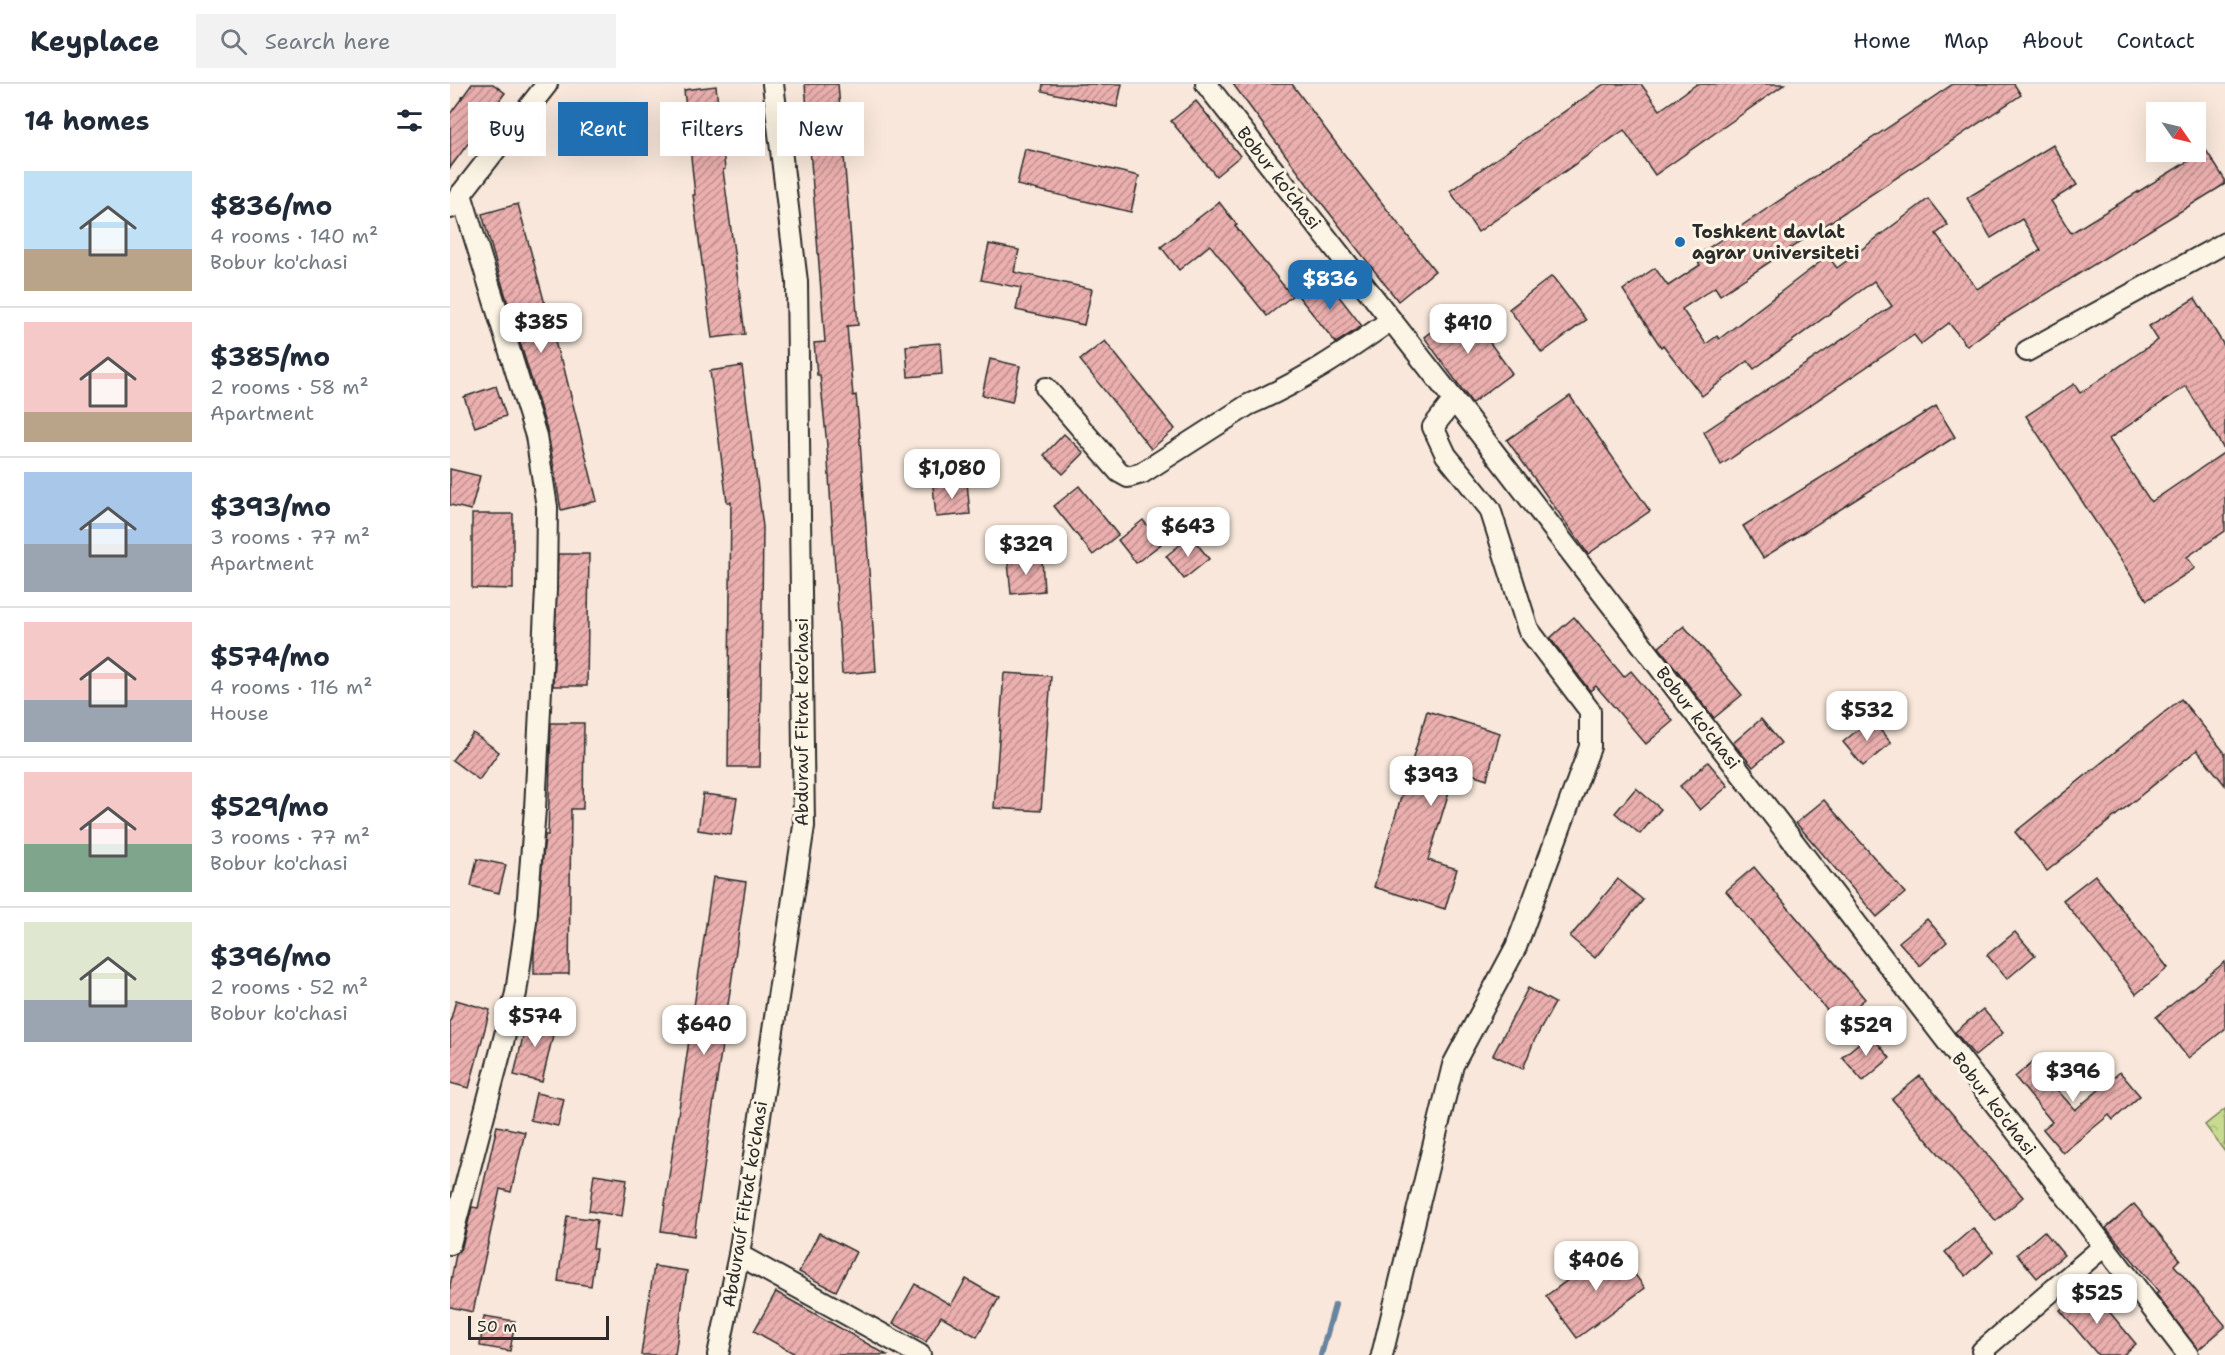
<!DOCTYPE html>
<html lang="en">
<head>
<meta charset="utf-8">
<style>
  body { margin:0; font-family:"Shantell Sans",sans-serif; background:#f2f2f3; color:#1f2937; height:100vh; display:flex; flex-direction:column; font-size:22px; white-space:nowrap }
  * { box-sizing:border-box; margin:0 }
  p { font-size:20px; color:#747a83 }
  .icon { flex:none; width:33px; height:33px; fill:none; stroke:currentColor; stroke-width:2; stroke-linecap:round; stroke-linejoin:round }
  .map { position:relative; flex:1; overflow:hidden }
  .panel { display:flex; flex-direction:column; background:#fff; width:450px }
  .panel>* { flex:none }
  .hud { position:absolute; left:18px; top:18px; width:570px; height:54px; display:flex; gap:12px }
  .needle { width:39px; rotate:124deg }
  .fabs { position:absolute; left:1696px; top:18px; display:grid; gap:12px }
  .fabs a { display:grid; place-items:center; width:60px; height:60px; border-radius:0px; background:#fff; box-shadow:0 6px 24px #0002; font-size:30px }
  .scale { position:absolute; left:18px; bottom:15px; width:141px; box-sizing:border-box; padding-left:6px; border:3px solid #2b2b2b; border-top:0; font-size:16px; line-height:21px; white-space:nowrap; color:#2b2b2b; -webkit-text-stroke:4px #fcf5e5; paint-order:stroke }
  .price { position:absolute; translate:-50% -51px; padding:0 14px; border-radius:12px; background:#fff; color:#222; font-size:20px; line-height:39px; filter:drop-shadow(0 2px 3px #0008) }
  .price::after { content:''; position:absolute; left:50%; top:36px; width:18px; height:14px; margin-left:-9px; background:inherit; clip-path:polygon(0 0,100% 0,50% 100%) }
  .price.on { background:#1f6fb2; color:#fff }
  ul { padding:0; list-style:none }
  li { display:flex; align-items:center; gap:18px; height:150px; padding:0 24px }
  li+li { border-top:2px solid #e0e1e3 }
  li span { display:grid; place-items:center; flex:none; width:168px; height:120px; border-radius:0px; color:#555 }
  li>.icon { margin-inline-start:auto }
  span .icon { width:72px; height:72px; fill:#fffc; stroke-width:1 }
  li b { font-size:26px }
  h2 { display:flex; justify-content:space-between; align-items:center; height:72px; padding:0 24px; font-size:26px }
  .chip { padding:0 21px; border-radius:0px; background:#fff; box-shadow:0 6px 24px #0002; font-size:21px; line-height:54px }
  .chip.on { background:#1f6fb2; color:#fff }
  header { display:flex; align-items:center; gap:36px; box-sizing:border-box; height:84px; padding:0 30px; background:#fff; border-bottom:2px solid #e0e1e3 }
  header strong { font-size:28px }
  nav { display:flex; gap:33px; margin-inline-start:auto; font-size:21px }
  .search { width:420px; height:54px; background:#f2f2f3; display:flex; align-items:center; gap:15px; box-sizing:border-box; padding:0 21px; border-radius:0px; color:#747a83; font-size:22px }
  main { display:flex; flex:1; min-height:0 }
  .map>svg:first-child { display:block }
  .forest { fill:url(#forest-crowns); stroke:#79825d; stroke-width:1.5 }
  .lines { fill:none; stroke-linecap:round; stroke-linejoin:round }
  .stream { stroke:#68849e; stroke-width:6 }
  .building { fill:url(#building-hatch); stroke:#2b2b2b; stroke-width:1.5 }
  .minor-casing { stroke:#2b2b2b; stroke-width:24 }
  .minor { stroke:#fcf5e5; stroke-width:20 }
  .poi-dot { fill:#1f6fb2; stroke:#fcf5e5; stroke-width:2 }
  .labels { text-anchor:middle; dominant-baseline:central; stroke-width:6; stroke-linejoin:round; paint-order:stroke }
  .street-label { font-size:18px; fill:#2b2b2b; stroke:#fcf5e5 }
  .poi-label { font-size:18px; font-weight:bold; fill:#2b2b2b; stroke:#fcf5e5; text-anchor:start }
</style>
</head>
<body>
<header>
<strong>Keyplace</strong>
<div class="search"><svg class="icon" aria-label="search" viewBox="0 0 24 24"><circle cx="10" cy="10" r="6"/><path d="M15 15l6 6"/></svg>Search here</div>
<nav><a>Home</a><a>Map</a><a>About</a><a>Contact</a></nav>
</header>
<main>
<section class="panel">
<h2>14 homes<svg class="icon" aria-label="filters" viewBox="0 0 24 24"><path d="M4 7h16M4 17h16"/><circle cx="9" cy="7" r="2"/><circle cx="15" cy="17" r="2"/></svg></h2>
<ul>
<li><span style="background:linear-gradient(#bfe0f5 65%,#b9a48a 0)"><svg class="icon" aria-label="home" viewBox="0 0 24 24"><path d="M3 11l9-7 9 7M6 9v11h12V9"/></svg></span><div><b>$836/mo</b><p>4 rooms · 140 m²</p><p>Bobur ko'chasi</p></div></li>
<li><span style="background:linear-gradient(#f6c9c9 75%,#b9a48a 0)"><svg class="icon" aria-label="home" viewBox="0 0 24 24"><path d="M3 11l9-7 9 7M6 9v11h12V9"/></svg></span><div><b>$385/mo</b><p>2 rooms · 58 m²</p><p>Apartment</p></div></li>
<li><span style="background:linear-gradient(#a9c7e8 60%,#9aa5b1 0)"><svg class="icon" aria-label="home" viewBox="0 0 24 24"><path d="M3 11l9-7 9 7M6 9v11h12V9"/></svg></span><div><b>$393/mo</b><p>3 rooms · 77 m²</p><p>Apartment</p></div></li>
<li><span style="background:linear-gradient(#f6c9c9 65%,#9aa5b1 0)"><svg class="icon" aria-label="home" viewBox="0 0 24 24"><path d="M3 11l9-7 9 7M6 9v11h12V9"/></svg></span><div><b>$574/mo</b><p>4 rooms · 116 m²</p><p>House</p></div></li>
<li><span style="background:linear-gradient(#f6c9c9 60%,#7fa58c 0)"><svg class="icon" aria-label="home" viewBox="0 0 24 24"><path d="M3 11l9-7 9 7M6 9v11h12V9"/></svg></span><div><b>$529/mo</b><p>3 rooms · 77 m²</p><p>Bobur ko'chasi</p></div></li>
<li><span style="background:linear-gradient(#dfe7d0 65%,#9aa5b1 0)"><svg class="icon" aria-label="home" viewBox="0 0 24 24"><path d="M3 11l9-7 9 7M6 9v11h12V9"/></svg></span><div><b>$396/mo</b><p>2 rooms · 52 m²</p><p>Bobur ko'chasi</p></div></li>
</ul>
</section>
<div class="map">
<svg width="1775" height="1271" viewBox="0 0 1775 1271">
  <defs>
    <pattern id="forest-crowns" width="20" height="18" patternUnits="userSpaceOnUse" patternTransform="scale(1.5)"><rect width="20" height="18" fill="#c7da8f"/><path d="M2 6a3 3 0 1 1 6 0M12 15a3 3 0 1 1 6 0" fill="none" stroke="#abbb7c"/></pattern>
    <pattern id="building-hatch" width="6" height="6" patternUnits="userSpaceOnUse" patternTransform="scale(1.5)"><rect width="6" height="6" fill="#eaafae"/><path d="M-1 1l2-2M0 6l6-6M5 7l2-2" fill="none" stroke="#be8f8e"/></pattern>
  </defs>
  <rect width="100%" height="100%" fill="#f8e7da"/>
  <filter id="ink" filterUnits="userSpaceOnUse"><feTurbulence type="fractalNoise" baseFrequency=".0167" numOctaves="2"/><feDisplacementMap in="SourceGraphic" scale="12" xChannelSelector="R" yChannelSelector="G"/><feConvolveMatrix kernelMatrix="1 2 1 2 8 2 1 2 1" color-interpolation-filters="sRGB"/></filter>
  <g filter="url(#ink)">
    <!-- forest -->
    <path class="forest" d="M1775,1025V1068L1755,1041Z"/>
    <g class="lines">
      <!-- stream -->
      <path class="stream" d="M871,1271L885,1221"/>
    </g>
    <!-- building -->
    <g class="building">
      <path d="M22,0H43L55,9L0,84V30Z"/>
      <path d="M355,0H388L408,241L397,242L403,312L406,311L409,343L426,587L392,590L377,362L370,291H367L364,259L375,258Z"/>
      <path d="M593,0H672L667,23L592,7Z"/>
      <path d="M783,0H842L897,74L985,187L948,217L860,104Z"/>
      <path d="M1154,0H1191L1210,26L1247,0H1335L1205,91L1174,46L1028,148L1000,107Z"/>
      <path d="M1503,0H1564L1571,11L1270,211L1265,203L1232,225L1256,260L1267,252L1269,255L1378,172L1387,184L1478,115L1498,141L1486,150L1527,205L1591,166L1572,135L1541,154L1517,114L1603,61L1627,101L1601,117L1621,149L1756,66L1775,96V100L1547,240L1517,262L1499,239L1471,260L1464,251L1271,381L1254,348L1442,222L1424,197L1304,285L1298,277L1252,312L1213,261L1211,263L1173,206L1205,184L1218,202L1250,181L1245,173Z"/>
      <path d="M266,2L275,85L273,86L295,250L262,254L243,111H245L234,6Z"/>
      <path d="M746,17L790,72L766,92L721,37Z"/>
      <path d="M575,65L689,92L681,128L567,101Z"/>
      <path d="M769,118L787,141L785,142L842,212L817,232L760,161L729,186L711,163Z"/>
      <path d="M68,120L110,276H112L147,417L111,426L98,349L52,200L32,130Z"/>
      <path d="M539,160L569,166L564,188L642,205L634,241L566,226L571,204L531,196Z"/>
      <path d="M1102,192L1136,236L1092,269L1059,225Z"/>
      <path d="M874,193L912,242L886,259L849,213Z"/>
      <path d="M1745,214L1775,263V367L1736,302L1659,355L1701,418L1775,368V447L1737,473L1745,484L1697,516L1576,332L1624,300L1630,309L1708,256L1699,242Z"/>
      <path d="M1014,223L1062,289L1022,319L974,253Z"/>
      <path d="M655,257L725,345L701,365L630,276Z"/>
      <path d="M490,259L492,290L458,293L456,262Z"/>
      <path d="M540,275L570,282L562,318L532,311Z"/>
      <path d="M292,282L313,443L310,683H278L281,418H277L260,287Z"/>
      <path d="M46,302L56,332L25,343L14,313Z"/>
      <path d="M1120,312L1200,427L1138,470L1057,356Z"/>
      <path d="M1486,322L1505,353L1313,474L1293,442Z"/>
      <path d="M614,350L634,369L613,390L594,371Z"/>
      <path d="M0,385L30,392L21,426L0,421Z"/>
      <path d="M517,399L520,430L486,433L483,402Z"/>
      <path d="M629,402L668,451L643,471L604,422Z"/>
      <path d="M22,430H63V505L22,504Z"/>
      <path d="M693,436L711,460L686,479L668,456Z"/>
      <path d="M741,452L759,475L734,495L716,472Z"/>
      <path d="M108,470H139L137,602H103Z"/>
      <path d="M592,475L594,507L561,510L558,478Z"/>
      <path d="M1124,533L1174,593L1181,587L1223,637L1196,660L1146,602L1140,607L1100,554Z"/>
      <path d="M1234,542L1292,611L1264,634L1209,563Z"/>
      <path d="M554,589L601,592L591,727L544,724Z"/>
      <path d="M1731,615L1775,669V701L1747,666L1597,787L1565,748Z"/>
      <path d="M977,627L1050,649L1037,695L1006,685L978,776L1007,785L995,825L924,803Z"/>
      <path d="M1311,635L1331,659L1303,683L1283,659Z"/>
      <path d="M1421,635L1441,659L1413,682L1393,658Z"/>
      <path d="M101,639H134L133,725H121L119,890H84V866L95,751H98Z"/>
      <path d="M23,649L49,668L29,696L2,676Z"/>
      <path d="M1258,678L1278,702L1250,726L1230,702Z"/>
      <path d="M1186,704L1211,725L1190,750L1165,729Z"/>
      <path d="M253,710L287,714L281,751L248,746Z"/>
      <path d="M1374,716L1455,809L1427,833L1346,739Z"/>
      <path d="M27,775L56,781L49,809L21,802Z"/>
      <path d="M1304,783L1415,915L1387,938L1276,807Z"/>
      <path d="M1645,791L1718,884L1686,910L1613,816Z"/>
      <path d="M263,793L296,798L244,1152L211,1147Z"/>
      <path d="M1168,795L1193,816L1145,874L1120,853Z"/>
      <path d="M1477,835L1497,858L1470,882L1449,858Z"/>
      <path d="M1565,848L1585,871L1557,895L1537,871Z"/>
      <path d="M1775,878V945L1738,974L1706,933Z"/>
      <path d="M1078,904L1105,919L1084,957L1073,985L1043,971Z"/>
      <path d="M6,916L40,926L19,1004L0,999V938Z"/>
      <path d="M1533,925L1553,949L1525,972L1505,948Z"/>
      <path d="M78,931L106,938L92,998L64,991Z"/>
      <path d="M1420,950L1440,974L1413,997L1392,973Z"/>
      <path d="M1592,970L1612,994L1603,1001L1625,1026L1670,988L1690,1012L1663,1036L1659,1031L1613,1069L1593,1045L1602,1038L1565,993Z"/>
      <path d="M1470,992L1573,1113L1546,1137L1442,1015Z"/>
      <path d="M86,1009L114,1015L108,1042L80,1036Z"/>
      <path d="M47,1042L75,1048L61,1108L50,1105L23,1228L0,1223V1202L6,1170L12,1163L22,1123L28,1124Z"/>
      <path d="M144,1090L177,1095L172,1132L139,1127Z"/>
      <path d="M1684,1120L1730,1175L1724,1181L1775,1241V1243L1748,1266L1706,1210L1709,1208L1656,1144Z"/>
      <path d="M117,1132L147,1136L143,1165H146L141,1202L108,1197Z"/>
      <path d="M1523,1144L1543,1168L1516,1192L1495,1168Z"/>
      <path d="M1594,1147L1614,1171L1587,1194L1567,1170Z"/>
      <path d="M369,1149L406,1168L386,1207L349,1188Z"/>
      <path d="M1164,1162L1195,1204L1127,1254L1096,1212Z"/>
      <path d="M204,1182L237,1187L225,1271H191Z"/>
      <path d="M516,1195L549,1214L527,1253L491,1232L476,1258L443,1239L465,1200L501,1221Z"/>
      <path d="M1638,1202L1686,1260L1673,1271H1648L1610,1226Z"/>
      <path d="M326,1208L376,1236L437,1271H347L304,1247Z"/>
      <path d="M34,1232L65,1237L60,1267L30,1262Z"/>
    </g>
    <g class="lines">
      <defs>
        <g id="minor">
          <path d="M756,0L1004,316L1738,1271"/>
          <path d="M0,124L97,0"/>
          <path d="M1577,267L1775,159"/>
          <path d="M596,304L669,388L678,393L692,389L798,321C850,299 896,268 941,236"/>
          <path d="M0,1160L66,909L76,838L85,725L96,506L97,423L86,352L11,110"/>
          <path d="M289,1171L470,1271"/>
          <path d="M268,1271L289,1171L354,742L347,198L323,0"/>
          <path d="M932,1271L1003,981L1066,863L1140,663V627L1078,545L1040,425L996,371L983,343L1004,316"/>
          <path d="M1535,1271L1532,1267L1654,1162"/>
        </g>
      </defs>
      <!-- minor casing -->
      <use href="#minor" class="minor-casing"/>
      <!-- minor -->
      <use href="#minor" class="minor"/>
    </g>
  </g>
  <!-- markers -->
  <circle class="poi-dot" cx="1230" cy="158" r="6"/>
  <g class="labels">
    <!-- street labels -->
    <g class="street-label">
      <text transform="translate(829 94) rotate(52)">Bobur ko'chasi</text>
      <text transform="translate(1248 634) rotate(52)">Bobur ko'chasi</text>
      <text transform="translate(352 638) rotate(-90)">Abdurauf Fitrat ko'chasi</text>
      <text transform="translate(1544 1020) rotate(52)">Bobur ko'chasi</text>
      <text transform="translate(295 1120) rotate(-81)">Abdurauf Fitrat ko'chasi</text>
    </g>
    <!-- poi labels -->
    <g class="poi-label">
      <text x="1242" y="148">Toshkent davlat<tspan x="1242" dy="21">agrar universiteti</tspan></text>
    </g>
  </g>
</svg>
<div class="fabs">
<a><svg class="needle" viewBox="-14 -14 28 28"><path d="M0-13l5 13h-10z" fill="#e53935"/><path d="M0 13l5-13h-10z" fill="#747a83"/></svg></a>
</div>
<div class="scale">50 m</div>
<b class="price on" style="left:880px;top:227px">$836</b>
<b class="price" style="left:91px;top:270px">$385</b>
<b class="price" style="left:1018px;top:271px">$410</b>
<b class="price" style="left:502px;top:416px">$1,080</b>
<b class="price" style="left:738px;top:474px">$643</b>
<b class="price" style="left:576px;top:492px">$329</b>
<b class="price" style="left:1417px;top:658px">$532</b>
<b class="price" style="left:981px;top:723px">$393</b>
<b class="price" style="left:85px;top:964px">$574</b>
<b class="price" style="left:254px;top:972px">$640</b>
<b class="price" style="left:1416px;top:973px">$529</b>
<b class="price" style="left:1623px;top:1019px">$396</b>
<b class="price" style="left:1146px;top:1208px">$406</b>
<b class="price" style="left:1647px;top:1241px">$525</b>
<div class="hud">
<a class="chip">Buy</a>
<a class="chip on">Rent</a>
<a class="chip">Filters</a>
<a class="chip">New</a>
</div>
</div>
</main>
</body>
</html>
